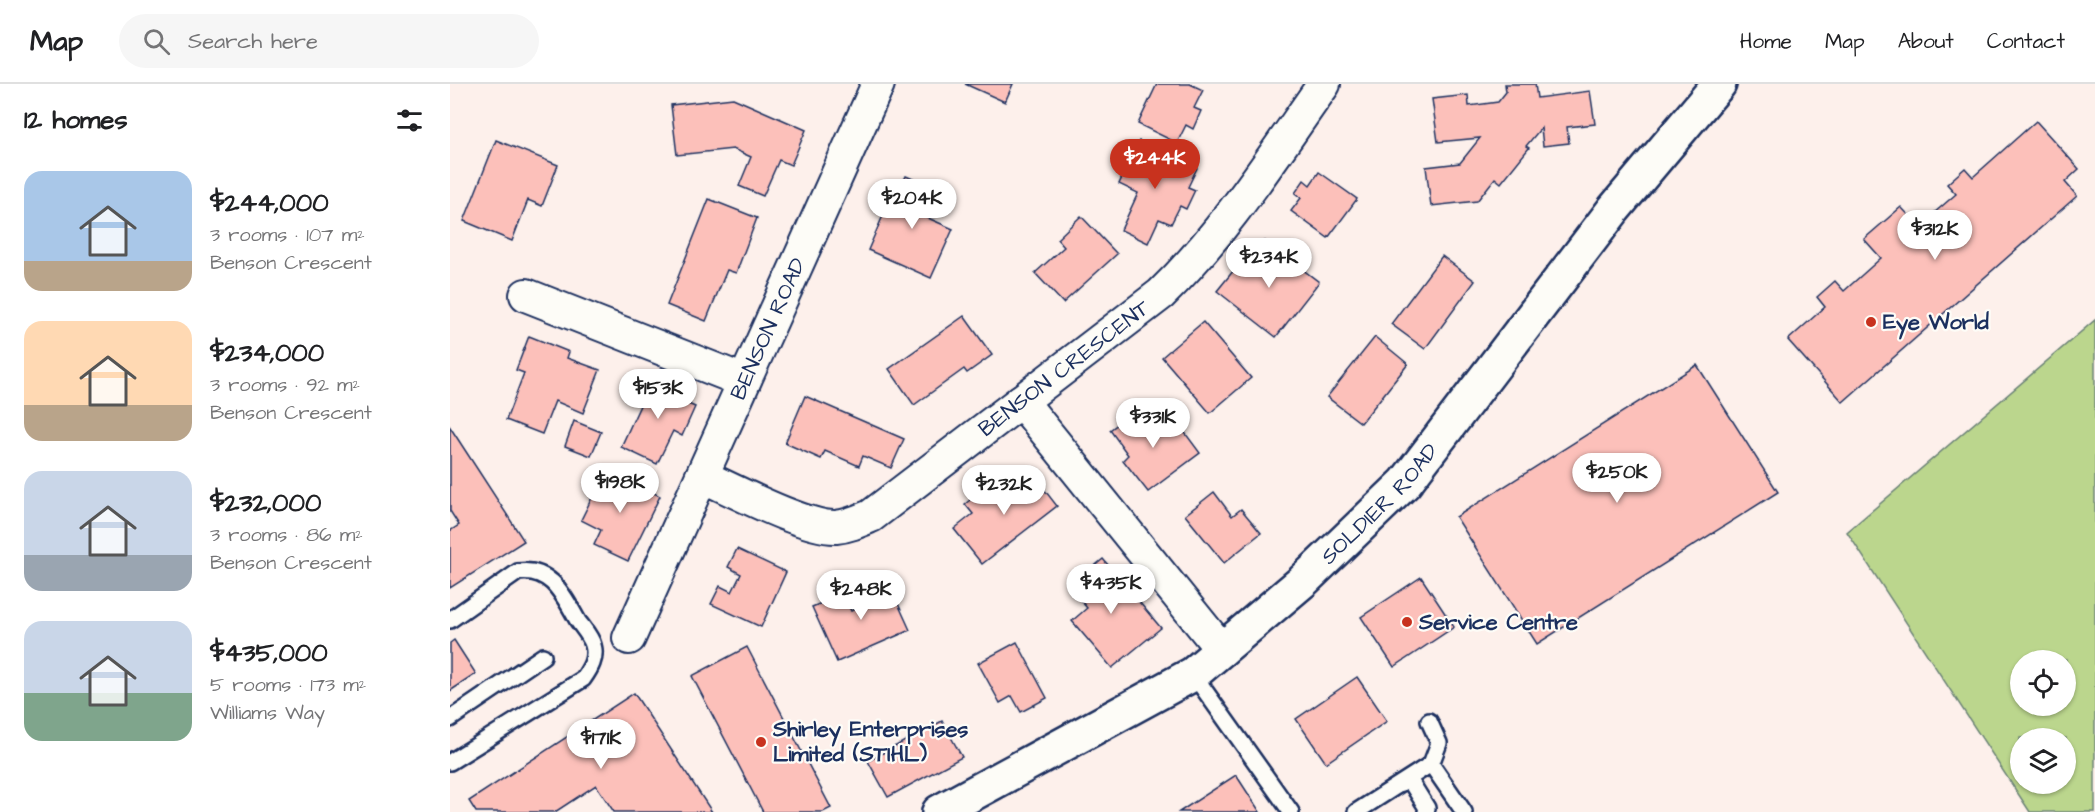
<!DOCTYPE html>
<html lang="en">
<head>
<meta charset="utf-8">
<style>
  body { margin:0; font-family:"Architects Daughter",sans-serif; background:#f6f6f6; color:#202124; height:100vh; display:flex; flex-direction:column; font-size:22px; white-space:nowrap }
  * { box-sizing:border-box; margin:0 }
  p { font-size:20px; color:#757577 }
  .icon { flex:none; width:33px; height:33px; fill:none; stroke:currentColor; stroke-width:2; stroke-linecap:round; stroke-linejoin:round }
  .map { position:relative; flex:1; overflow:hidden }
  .panel { display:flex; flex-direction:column; background:#fff; width:450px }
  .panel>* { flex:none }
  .buttons { position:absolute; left:1560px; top:566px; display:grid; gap:12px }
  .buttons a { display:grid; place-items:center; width:66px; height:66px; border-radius:50%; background:#fff; box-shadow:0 2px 4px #0004; font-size:30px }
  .price { position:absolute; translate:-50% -51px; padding:0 14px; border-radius:21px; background:#fff; color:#222; font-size:20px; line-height:39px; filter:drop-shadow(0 2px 3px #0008) }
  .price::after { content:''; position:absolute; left:50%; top:36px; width:18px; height:14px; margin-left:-9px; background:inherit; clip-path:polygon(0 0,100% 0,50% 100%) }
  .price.current { background:#c8321e; color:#fff }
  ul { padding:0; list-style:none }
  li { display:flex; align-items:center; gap:18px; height:150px; padding:0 24px }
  li span { display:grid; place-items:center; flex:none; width:168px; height:120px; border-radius:18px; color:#555 }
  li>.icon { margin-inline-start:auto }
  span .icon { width:72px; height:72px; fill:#fffc; stroke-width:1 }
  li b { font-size:26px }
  h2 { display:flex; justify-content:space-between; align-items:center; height:72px; padding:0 24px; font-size:26px }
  header { display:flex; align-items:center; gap:36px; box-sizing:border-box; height:84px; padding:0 30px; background:#fff; border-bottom:2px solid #e0e0e0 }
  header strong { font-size:28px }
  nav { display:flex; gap:33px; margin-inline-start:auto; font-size:21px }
  .search { width:420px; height:54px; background:#f6f6f6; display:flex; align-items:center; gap:15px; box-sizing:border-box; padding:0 21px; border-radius:33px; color:#757577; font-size:22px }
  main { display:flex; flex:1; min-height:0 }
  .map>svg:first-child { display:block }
  .green { fill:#bbd68d; stroke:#6b8276; stroke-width:1.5; fill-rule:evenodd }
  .building { fill:#fcc0ba; stroke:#1b2f5e; stroke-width:1.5 }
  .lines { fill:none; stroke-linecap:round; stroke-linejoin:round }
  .lane-casing { stroke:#1b2f5e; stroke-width:20 }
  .street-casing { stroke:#1b2f5e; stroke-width:36 }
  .secondary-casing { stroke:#1b2f5e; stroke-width:38 }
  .lane { stroke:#fdfcf7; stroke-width:15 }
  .street { stroke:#fdfcf7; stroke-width:32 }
  .secondary { stroke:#fdfcf7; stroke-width:33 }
  .poi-dot { fill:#c8321e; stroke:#fdfcf7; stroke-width:2 }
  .labels { text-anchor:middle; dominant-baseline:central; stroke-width:4.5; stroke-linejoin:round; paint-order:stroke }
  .poi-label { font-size:22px; font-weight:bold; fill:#1b2f5e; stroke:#fdfcf7; text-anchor:start }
  .street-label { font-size:22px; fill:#1b2f5e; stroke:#fdfcf7 }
</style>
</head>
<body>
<header>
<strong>Map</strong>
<div class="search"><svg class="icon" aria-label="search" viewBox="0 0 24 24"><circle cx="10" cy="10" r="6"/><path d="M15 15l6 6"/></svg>Search here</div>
<nav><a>Home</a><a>Map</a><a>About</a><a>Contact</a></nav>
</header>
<main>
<section class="panel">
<h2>12 homes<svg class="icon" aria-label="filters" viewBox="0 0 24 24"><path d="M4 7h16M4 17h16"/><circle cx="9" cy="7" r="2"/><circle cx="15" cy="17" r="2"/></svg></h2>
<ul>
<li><span style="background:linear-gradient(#a9c7e8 75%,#b9a48a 0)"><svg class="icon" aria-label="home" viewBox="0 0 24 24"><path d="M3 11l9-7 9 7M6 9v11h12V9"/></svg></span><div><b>$244,000</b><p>3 rooms · 107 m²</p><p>Benson Crescent</p></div></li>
<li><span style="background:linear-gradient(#ffd9b3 70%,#b9a48a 0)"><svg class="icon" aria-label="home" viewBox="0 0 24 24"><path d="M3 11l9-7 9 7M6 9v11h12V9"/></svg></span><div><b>$234,000</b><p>3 rooms · 92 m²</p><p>Benson Crescent</p></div></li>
<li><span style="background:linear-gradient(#c9d6e8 70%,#9aa5b1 0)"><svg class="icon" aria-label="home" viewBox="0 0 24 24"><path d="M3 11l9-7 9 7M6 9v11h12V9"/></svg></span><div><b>$232,000</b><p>3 rooms · 86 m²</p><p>Benson Crescent</p></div></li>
<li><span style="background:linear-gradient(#c9d6e8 60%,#7fa58c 0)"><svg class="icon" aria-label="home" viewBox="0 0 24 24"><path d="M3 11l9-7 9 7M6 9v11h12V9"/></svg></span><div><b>$435,000</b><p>5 rooms · 173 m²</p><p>Williams Way</p></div></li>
</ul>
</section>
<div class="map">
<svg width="1645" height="728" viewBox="0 0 1645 728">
  <rect width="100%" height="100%" fill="#fdf0eb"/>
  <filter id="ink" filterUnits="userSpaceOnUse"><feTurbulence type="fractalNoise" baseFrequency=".0167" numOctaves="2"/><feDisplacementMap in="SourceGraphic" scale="12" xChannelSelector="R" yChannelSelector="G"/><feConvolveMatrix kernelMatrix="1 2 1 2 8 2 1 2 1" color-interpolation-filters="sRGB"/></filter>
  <g filter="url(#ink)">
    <!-- green -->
    <path class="green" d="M1645,236V728H1580L1397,448ZM1570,576H1616V621H1570ZM1570,654H1616V699H1570Z"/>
    <!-- building -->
    <g class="building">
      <path d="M515,0H563L555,18Z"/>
      <path d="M707,0H740L753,6L744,24L751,27L743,45L736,41L727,59L688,40Z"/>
      <path d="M1055,0H1085L1087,14L1140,7L1145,40L1117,43L1119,59L1093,62L1091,44L1076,62L1079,64L1051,99L1045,94L1027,117L981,122L976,83L1010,79L1030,54L988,58L982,15L1018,11L1019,22L1048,18L1056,8Z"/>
      <path d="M283,14L356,46L341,81L329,76L313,112L289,102L301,73L283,65L227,71L221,21Z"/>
      <path d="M1586,37L1629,85L1615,98L1627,112L1393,318L1338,256L1375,223L1367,213L1385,197L1394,207L1431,174L1414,155L1451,123L1469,142L1506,110L1497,100L1515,84L1523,93Z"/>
      <path d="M46,56L108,81L92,122L78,116L62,157L14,137Z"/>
      <path d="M689,57L747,84L738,103L745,106L736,125L730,122L721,140L709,135L698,159L671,146L688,109L669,100Z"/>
      <path d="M869,88L907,115L878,154L841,127L851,114L845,109L854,96L860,101Z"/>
      <path d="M456,92L490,107L478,134L503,145L481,194L418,166L435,127L438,130Z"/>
      <path d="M259,115L307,134L286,189L277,186L256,237L217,221Z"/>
      <path d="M631,132L667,170L613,219L585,189L614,163L607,155Z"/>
      <path d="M815,157L869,198L826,253L767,207L784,186L790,190Z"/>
      <path d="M992,172L1025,197L975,265L941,240Z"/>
      <path d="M514,232L542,271L517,289L514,285L464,321L439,285Z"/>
      <path d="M753,238L801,294L760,329L712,273Z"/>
      <path d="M79,252L119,268L117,274L150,286L133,329L105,317L92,350L56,336L74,289L66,286Z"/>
      <path d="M925,253L958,280L911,339L877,313Z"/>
      <path d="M1247,281L1328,408L1087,560L1006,433Z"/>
      <path d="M203,293L240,310L236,319L245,323L232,352L223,347L207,380L171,363Z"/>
      <path d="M355,312L454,355L441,384L413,372L409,382L375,367L371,375L335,359Z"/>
      <path d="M689,324L709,351L727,338L750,369L698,408L673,376L678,371L660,346Z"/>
      <path d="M124,337L151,348L141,372L115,362Z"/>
      <path d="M0,343L74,457L0,504V447L9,441L0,427Z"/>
      <path d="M156,385L210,412L178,477L144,461L151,446L131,436Z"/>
      <path d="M579,386L607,422L532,480L504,445L523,430L515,420L539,401L547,412Z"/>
      <path d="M764,408L782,432L791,425L811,449L774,479L735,431Z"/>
      <path d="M287,465L336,488L311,543L261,520L270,502L282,508L291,490L278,483Z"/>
      <path d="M653,475L711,544L662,584L622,537L637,524L619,503Z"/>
      <path d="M435,491L460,546L387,578L362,523L393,510L401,527L427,515L419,498Z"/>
      <path d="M971,493L1004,543L944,583L911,533Z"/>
      <path d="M4,556L26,590L0,607V559Z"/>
      <path d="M567,558L597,614L571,628L562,612L550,619L528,579Z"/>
      <path d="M297,563L381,724L373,728H313L242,592Z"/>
      <path d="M907,593L937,637L876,679L846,635Z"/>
      <path d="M184,609L262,728H164L146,701L105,728H26L19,717Z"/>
      <path d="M492,637L512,673L438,713L418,677Z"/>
      <path d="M786,691L810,728H729Z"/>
    </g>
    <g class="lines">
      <defs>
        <g id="lane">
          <path d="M0,536L68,488C102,483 114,513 128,537C133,544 141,553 143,561C147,574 140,585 133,595L0,678"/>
          <path d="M743,590L841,728"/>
          <path d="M0,635L93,572"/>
          <path d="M979,637L989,659L981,680"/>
          <path d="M959,695L977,724L976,728"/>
          <path d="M906,728L981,680L1014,728"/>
        </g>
        <g id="street">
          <path d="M76,211L294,297"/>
          <path d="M571,317L772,566"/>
          <path id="s1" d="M252,392C283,406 355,444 386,443C398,442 409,437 421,432L711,210C775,148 823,72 874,0"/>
          <path id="s2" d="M179,554L428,0"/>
        </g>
        <g id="secondary">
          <path id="s3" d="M489,728L743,590L853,497L955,399L1164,125L1269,0"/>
        </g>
      </defs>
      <!-- lane casing -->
      <use href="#lane" class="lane-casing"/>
      <!-- street casing -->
      <use href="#street" class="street-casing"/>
      <!-- secondary casing -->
      <use href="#secondary" class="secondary-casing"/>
      <!-- lane -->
      <use href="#lane" class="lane"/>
      <!-- street -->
      <use href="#street" class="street"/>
      <!-- secondary -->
      <use href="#secondary" class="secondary"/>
    </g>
  </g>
  <!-- markers -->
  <g class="poi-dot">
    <circle cx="1421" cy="238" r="6"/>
    <circle cx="957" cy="538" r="6"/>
    <circle cx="311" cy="658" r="6"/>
  </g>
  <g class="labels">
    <!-- poi labels -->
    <g class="poi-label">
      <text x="1433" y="238">Eye World</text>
      <text x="969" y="538">Service Centre</text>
      <text x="323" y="645">Shirley Enterprises<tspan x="323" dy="25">Limited (STIHL)</tspan></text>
    </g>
    <!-- street labels -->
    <g class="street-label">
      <text stroke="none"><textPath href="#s2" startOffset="339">BENSON ROAD</textPath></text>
      <text stroke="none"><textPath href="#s1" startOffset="424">BENSON CRESCENT</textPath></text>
      <text stroke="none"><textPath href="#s3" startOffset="542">SOLDIER ROAD</textPath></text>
    </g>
  </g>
</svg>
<div class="buttons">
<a><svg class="icon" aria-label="locate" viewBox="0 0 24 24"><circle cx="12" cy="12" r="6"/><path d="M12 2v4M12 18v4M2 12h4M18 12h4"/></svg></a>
<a><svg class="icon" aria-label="layers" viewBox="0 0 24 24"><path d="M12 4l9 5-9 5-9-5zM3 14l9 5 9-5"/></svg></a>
</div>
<b class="price current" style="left:705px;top:106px">$244K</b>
<b class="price" style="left:462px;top:146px">$204K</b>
<b class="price" style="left:1485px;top:177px">$312K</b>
<b class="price" style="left:819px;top:205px">$234K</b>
<b class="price" style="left:208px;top:336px">$153K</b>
<b class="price" style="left:703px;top:365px">$331K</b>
<b class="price" style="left:1167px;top:420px">$250K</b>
<b class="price" style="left:170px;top:430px">$198K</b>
<b class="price" style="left:554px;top:432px">$232K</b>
<b class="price" style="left:661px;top:531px">$435K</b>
<b class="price" style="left:411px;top:537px">$248K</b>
<b class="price" style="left:151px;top:686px">$171K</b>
</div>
</main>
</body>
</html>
